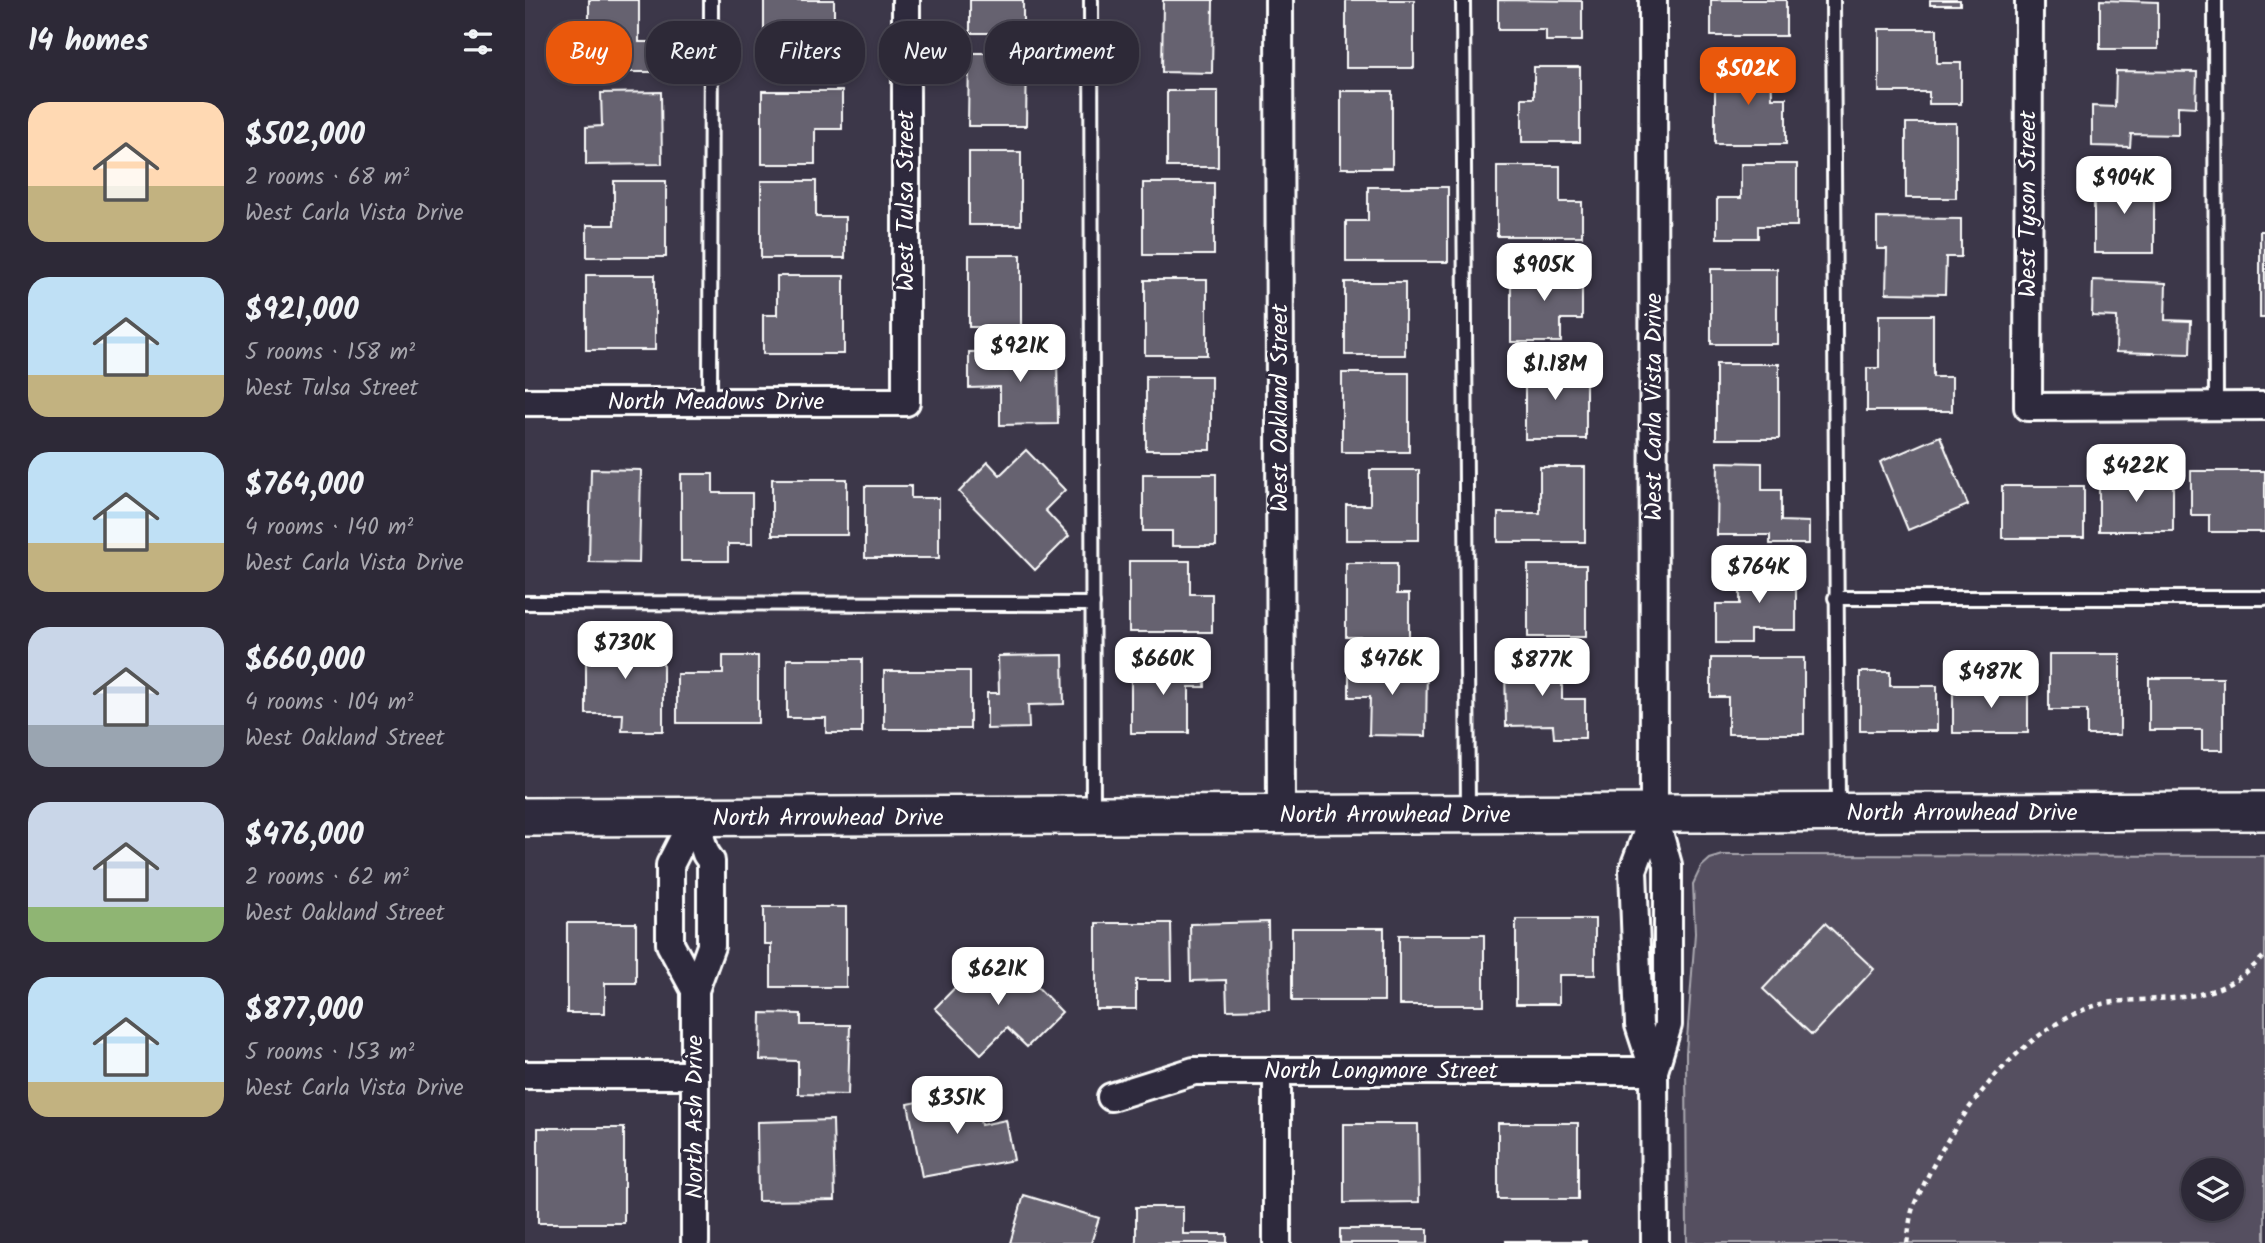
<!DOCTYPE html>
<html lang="en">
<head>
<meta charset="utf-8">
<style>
  body { margin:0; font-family:Kalam,sans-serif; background:#35313f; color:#f1f3f6; height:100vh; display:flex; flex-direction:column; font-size:26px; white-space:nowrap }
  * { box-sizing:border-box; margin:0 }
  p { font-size:23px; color:#a7a6ad }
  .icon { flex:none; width:38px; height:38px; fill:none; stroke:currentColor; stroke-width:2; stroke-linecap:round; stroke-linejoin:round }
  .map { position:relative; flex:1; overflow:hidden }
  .sheet { display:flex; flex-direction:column; background:#2d2937; width:525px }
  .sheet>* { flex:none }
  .banner { position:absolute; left:21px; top:21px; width:665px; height:63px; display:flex; gap:14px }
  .controls { position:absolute; left:1656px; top:1158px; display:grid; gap:14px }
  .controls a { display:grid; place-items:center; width:63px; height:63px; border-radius:50%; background:#2d2937; box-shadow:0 4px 10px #0003,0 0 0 2px #484552; font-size:35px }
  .price { position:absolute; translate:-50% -60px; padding:0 16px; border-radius:14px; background:#fff; color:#222; font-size:23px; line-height:46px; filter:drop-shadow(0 2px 4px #0008) }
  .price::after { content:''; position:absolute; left:50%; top:42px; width:21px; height:16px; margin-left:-10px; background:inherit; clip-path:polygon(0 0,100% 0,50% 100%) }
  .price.selected { background:#ea580c; color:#fff }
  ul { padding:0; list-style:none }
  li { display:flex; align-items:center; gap:21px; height:175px; padding:0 28px }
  li span { display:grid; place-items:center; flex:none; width:196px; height:140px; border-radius:21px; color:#555 }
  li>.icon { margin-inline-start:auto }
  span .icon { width:84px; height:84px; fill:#fffc; stroke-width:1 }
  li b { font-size:30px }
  h2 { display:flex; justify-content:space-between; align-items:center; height:84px; padding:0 28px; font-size:30px }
  .chip { padding:0 24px; border-radius:28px; background:#2d2937; box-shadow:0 4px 10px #0003,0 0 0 2px #484552; font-size:24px; line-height:63px }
  .chip.selected { background:#ea580c; color:#fff }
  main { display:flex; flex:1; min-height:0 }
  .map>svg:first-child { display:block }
  .green { fill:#555060; stroke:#aaa8b0; stroke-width:2; fill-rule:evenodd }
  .building { fill:#666270; stroke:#fff; stroke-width:2 }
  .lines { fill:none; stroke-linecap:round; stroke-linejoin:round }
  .lane-casing { stroke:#fff; stroke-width:18 }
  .street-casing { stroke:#fff; stroke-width:32 }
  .secondary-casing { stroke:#fff; stroke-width:42 }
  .path { stroke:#fff; stroke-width:4.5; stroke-dasharray:5 5; stroke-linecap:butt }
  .lane { stroke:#2f2a3d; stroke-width:12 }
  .street { stroke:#2f2a3d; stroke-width:26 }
  .secondary { stroke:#2f2a3d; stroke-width:37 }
  .labels { text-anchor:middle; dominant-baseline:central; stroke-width:6; stroke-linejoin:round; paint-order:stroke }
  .street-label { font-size:24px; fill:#fff; stroke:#2f2a3d }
</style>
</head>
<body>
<main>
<section class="sheet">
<h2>14 homes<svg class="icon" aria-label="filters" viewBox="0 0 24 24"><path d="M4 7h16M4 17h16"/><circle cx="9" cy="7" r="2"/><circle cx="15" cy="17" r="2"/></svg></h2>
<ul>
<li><span style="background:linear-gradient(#ffd9b3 60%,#c2b280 0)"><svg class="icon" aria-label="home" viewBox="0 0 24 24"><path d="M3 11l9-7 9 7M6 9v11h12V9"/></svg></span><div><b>$502,000</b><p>2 rooms · 68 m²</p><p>West Carla Vista Drive</p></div></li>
<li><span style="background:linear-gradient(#bfe0f5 70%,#c2b280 0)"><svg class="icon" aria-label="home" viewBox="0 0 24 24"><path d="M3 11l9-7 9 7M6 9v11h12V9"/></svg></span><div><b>$921,000</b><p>5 rooms · 158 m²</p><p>West Tulsa Street</p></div></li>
<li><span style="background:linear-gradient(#bfe0f5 65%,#c2b280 0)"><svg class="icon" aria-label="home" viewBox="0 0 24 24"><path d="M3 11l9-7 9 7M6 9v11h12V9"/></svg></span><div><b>$764,000</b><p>4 rooms · 140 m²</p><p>West Carla Vista Drive</p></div></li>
<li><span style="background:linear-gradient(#c9d6e8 70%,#9aa5b1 0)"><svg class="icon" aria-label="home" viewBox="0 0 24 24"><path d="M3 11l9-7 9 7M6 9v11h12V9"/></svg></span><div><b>$660,000</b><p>4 rooms · 104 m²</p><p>West Oakland Street</p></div></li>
<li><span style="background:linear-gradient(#c9d6e8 75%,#8fb573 0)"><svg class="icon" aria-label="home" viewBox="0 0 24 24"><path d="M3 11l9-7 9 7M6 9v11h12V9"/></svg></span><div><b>$476,000</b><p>2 rooms · 62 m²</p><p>West Oakland Street</p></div></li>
<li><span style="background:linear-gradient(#bfe0f5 75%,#c2b280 0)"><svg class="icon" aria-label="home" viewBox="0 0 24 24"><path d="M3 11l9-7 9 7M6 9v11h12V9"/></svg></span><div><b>$877,000</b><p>5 rooms · 153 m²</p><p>West Carla Vista Drive</p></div></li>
</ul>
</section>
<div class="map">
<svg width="1740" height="1243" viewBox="0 0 1740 1243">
  <rect width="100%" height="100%" fill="#3c3749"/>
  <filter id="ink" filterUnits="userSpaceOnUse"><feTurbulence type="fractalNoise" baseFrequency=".0143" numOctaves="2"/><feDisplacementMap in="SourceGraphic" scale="14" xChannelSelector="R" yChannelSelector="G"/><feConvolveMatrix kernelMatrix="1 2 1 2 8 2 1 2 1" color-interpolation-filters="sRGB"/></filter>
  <g filter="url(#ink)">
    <!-- green -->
    <path class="green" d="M1198,855L1740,856V1243H1162L1161,1053L1170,933L1168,884L1176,867L1185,859ZM1668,1171H1706V1209H1668Z"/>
    <!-- building -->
    <g class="building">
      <path d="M64,0H114V42H131V72H64Z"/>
      <path d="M239,0H309V71H253V37H239Z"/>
      <rect x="445" y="0" width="53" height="33"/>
      <path d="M638,0H688L687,73L637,72Z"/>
      <rect x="821" y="0" width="68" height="68"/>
      <path d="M973,0L1057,1V41H1021V30H973Z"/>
      <rect x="1186" y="0" width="75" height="36"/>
      <rect x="1405" y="0" width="30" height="5"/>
      <path d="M1575,0L1633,2V49H1575Z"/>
      <path d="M1354,29H1412V63H1436V104H1404V92H1354Z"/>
      <path d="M444,53H502L501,126H443Z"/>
      <path d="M1190,65H1246L1247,98H1261V144H1190Z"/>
      <path d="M1009,67H1055V142H997V98H1009Z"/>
      <path d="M1591,71L1672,72L1671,107L1653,106V135L1606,134L1605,147L1567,146V106L1590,107Z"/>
      <path d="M237,91H317V129H290V164H237Z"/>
      <rect x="642" y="91" width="51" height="76"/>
      <rect x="816" y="91" width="51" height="77"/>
      <path d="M136,92L137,164L61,165V127L77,126L76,93Z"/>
      <rect x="1381" y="123" width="50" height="75"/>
      <rect x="444" y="152" width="52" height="73"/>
      <path d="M1216,164H1272V226H1233V238H1192V198H1216Z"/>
      <path d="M972,166H1035V202H1057V236H972Z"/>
      <rect x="1569" y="179" width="60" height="74"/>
      <path d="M89,181H141V257H62V225H89Z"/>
      <path d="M236,181H291V217H320V258H236Z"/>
      <rect x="618" y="183" width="71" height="72"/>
      <path d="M843,187H923V262H821V221H843Z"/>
      <path d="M1352,218L1436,219V257H1421L1420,294L1361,293L1362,249H1352Z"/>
      <rect x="1735" y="231" width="5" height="87"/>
      <rect x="444" y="255" width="52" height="72"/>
      <path d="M986,269H1057V319H1036V342H986Z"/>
      <rect x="1186" y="269" width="66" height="75"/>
      <rect x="61" y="275" width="69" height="75"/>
      <path d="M252,276H319V354H238V315H252Z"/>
      <rect x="620" y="280" width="62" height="75"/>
      <path d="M1568,280L1641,283L1640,320L1666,321L1665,354L1591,352L1592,317L1567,316Z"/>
      <rect x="820" y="282" width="60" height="73"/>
      <path d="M1354,315H1408V377H1427V411H1342V368H1354Z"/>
      <path d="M532,351L533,424L475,425V387L444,388V352Z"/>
      <rect x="1191" y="364" width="63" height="75"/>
      <rect x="1000" y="366" width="61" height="73"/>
      <rect x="817" y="373" width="67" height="79"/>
      <rect x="621" y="376" width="65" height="74"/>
      <path d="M1415,436L1443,505L1383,530L1355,462Z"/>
      <path d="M501,450L540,490L520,510L544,536L510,570L434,492L463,462L475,475Z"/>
      <path d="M1193,462L1237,463V490H1256V521L1284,522V544H1245V535H1192Z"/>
      <path d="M1015,467H1060V542H973V513H1015Z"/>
      <path d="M66,469L116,470L114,563L64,562Z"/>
      <path d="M845,470H894V540H821V505H845Z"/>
      <path d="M1666,471H1740V532H1684V515H1666Z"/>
      <path d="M156,474H188V493H227V544H203V561H156Z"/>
      <path d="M618,474H691V546H647V531H618Z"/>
      <rect x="1574" y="477" width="74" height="54"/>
      <rect x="247" y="479" width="75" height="56"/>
      <path d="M340,486H386V498H414V558H340Z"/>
      <rect x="1477" y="486" width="82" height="52"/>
      <path d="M604,561H665V594H687V632H604Z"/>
      <path d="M821,563H872V594H884V637H821Z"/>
      <rect x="1003" y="565" width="58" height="72"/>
      <path d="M1215,567H1271V630H1225V643H1191V604H1215Z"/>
      <path d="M61,634H113V649H138V731H97L98,714H61Z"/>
      <path d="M1524,654H1595V735H1562V710H1524Z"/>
      <path d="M538,655L539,704L503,705L504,728L462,729V693H474L473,656Z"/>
      <path d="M198,656H233V723H152V674H198Z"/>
      <path d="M1186,658H1279V734H1203V697H1186Z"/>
      <path d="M262,659H337V733H301V718H262Z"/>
      <path d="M1037,659V699H1060V738H1029L1028,725L981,726L980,660Z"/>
      <path d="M824,663L902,664L901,736L844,735L845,697H824Z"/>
      <path d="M606,664H680V687H664V733H606Z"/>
      <rect x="359" y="671" width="86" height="58"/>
      <path d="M1335,672H1365V686H1412V731H1335Z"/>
      <path d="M1624,678H1698V750H1677V730H1624Z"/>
      <rect x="1428" y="686" width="75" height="47"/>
      <path d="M239,907H321V987H246V944H239Z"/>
      <path d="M991,919H1070V975H1034V1004H991Z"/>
      <path d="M743,922L744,1009L702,1010L701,980L666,981L665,924Z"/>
      <path d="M42,923H111V983H80V1013H42Z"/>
      <path d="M571,923H646L647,980H611V1009H571Z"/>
      <path d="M1300,923L1349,969L1287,1035L1238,989Z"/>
      <rect x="767" y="928" width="92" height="73"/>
      <rect x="874" y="935" width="85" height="70"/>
      <path d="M459,958L477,976L490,964L537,1012L502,1047L482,1028L456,1054L410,1008Z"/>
      <path d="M236,1013L276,1014V1025H325L323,1095L273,1094V1061L235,1060Z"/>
      <path d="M449,1091L456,1125L481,1120L489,1160L397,1177L383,1104Z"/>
      <path d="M308,1120L310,1200L233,1201L232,1122Z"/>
      <rect x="973" y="1123" width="80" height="76"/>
      <path d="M819,1124H893L894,1202L819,1203Z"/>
      <rect x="13" y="1128" width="86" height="95"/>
      <path d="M499,1195L574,1218L566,1243H485Z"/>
      <path d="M611,1207H658V1234H702V1243H611Z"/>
      <rect x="815" y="1229" width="88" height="14"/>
      <rect x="981" y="1241" width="80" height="2"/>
    </g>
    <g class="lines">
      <defs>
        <g id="lane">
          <path d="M566,0L568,813"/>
          <path d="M938,0L943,811"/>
          <path d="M1308,0L1313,810"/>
          <path d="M1690,0L1691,406"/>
          <path d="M185,402L186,0"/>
          <path d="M1310,598H1740"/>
          <path d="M0,603L568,604"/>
        </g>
        <g id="street">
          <path d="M754,0L756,815"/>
          <path d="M1128,0L1129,814L1143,865V1025L1129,1071L1130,1243"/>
          <path d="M1504,0L1503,407L1740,406"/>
          <path d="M0,402H381V0"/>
          <path d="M1129,814L1108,870L1114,1025L1129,1071"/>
          <path d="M169,818L181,854L186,861V946L170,990V1243"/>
          <path d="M169,818L145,865V944L170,990"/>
          <path d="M752,1071V1243"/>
          <path d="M0,1075H170"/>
          <path d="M586,1097L669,1071H1129"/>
        </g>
        <path id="secondary" d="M0,817L1740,811"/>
      </defs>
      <!-- lane casing -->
      <use href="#lane" class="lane-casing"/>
      <!-- street casing -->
      <use href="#street" class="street-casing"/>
      <!-- secondary casing -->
      <use href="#secondary" class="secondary-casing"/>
      <!-- path -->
      <path class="path" d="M1382,1243C1384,1233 1384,1221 1387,1211C1390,1201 1396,1191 1400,1182C1431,1116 1491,1036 1561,1009C1577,1002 1596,1001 1614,1000C1668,997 1700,997 1740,955"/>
      <!-- lane -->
      <use href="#lane" class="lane"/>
      <!-- street -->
      <use href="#street" class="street"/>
      <!-- secondary -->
      <use href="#secondary" class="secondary"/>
    </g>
  </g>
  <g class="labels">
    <!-- street labels -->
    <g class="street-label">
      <text transform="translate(381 201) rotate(-90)">West Tulsa Street</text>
      <text transform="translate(1503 204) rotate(-90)">West Tyson Street</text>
      <text x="191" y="402">North Meadows Drive</text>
      <text transform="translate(1129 407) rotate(-90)">West Carla Vista Drive</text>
      <text transform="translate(755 408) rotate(-90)">West Oakland Street</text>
      <text x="1437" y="813">North Arrowhead Drive</text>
      <text x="870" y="815">North Arrowhead Drive</text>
      <text x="303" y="818">North Arrowhead Drive</text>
      <text x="856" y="1071">North Longmore Street</text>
      <text transform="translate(170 1117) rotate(-90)">North Ash Drive</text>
    </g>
  </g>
</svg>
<div class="controls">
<a><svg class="icon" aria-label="layers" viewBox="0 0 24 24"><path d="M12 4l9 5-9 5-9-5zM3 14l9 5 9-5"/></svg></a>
</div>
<b class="price selected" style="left:1223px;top:107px">$502K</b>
<b class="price" style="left:1599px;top:216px">$904K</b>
<b class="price" style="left:1019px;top:303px">$905K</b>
<b class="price" style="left:495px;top:384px">$921K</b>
<b class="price" style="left:1030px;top:402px">$1.18M</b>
<b class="price" style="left:1611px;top:504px">$422K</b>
<b class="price" style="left:1234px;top:605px">$764K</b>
<b class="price" style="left:100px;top:681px">$730K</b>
<b class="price" style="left:638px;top:697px">$660K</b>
<b class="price" style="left:867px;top:697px">$476K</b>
<b class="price" style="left:1017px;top:698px">$877K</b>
<b class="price" style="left:1466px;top:710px">$487K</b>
<b class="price" style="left:473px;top:1007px">$621K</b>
<b class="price" style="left:432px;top:1136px">$351K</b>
<div class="banner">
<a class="chip selected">Buy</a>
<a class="chip">Rent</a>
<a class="chip">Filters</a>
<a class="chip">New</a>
<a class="chip">Apartment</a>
</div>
</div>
</main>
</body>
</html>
